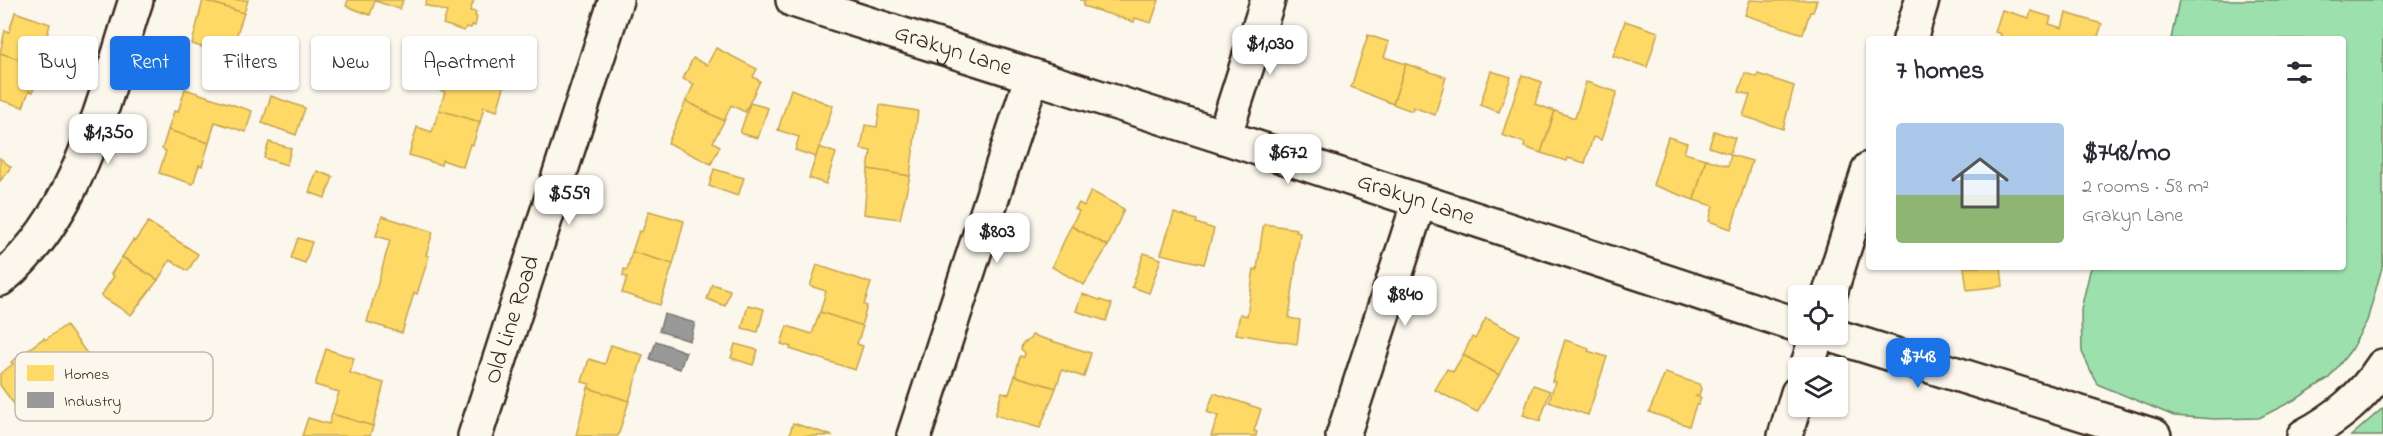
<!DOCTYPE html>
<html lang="en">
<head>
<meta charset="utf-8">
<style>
  body { margin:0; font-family:"Indie Flower",sans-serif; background:#f2f2f3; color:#2b2b33; height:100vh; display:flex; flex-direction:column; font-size:22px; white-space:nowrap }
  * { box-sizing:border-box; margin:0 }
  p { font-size:20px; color:#7c7c81 }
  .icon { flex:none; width:33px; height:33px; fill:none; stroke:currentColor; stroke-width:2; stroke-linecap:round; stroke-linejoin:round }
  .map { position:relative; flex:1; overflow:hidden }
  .panel { position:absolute; left:1866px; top:36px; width:480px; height:234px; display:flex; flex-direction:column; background:#fff; border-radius:6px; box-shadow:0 2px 4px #0004 }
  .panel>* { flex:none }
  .hud { position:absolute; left:18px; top:36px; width:570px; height:54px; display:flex; gap:12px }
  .buttons { position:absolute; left:1788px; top:285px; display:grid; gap:12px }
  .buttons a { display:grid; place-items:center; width:60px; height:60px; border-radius:6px; background:#fff; box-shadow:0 2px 4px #0004; font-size:30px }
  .price { position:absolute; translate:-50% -51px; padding:0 14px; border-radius:12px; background:#fff; color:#222; font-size:20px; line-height:39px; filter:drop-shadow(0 2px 3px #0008) }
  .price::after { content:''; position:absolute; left:50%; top:36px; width:18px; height:14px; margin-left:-9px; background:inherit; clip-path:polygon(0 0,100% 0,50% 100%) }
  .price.selected { background:#1a73e8; color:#fff }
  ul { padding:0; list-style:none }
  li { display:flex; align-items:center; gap:18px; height:150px; padding:0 30px }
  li+li { border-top:2px solid #e1e1e2 }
  li span { display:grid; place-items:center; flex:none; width:168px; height:120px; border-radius:6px; color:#555 }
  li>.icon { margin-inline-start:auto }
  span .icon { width:72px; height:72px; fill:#fffc; stroke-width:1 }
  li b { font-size:26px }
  h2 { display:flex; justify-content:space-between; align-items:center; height:72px; padding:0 30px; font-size:26px }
  .chip { padding:0 21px; border-radius:6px; background:#fff; box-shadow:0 2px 4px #0004; font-size:21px; line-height:54px }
  .chip.selected { background:#1a73e8; color:#fff }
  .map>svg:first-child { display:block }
  .green { fill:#9ce1ad; stroke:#6c8666; stroke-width:1.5 }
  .homes { fill:#ffd966; stroke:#c4a450; stroke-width:1.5 }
  .industry { fill:#999; stroke:#7d7874; stroke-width:1.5 }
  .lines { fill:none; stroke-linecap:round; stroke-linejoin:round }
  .minor-casing { stroke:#3b2a1e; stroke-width:38 }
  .minor { stroke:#fbf7ec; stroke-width:33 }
  .labels { text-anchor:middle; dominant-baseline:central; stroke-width:6; stroke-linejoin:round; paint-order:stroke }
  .street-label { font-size:24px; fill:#3b2a1e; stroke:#fbf7ec }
  .key { fill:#fbf7ec; stroke:#c1baae; stroke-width:1.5 }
  .key-label { font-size:16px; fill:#3b2a1e }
</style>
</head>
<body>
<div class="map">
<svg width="2383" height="436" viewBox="0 0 2383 436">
  <rect width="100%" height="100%" fill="#fbf7ec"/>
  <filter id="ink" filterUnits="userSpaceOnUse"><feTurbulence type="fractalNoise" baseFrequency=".0167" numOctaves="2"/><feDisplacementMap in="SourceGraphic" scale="12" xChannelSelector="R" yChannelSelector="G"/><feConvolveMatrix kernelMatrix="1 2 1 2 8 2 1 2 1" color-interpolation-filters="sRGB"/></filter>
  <g filter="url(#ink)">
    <!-- green -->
    <g class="green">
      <path d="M2179,0H2383V264L2367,321L2350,351L2329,378L2298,398L2259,418L2214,419L2174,416L2097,384L2082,352L2081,309L2090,271L2092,267H2343V39H2171Z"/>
      <path d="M2383,408V436H2351Z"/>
    </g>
    <!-- homes -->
    <g class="homes">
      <path d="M203,0L244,13L236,37L233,36L227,55L192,44Z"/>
      <path d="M203,0H248L244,13Z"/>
      <path d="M348,0H403L400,9L375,1L370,15L346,6Z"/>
      <path d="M427,0H474L470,11L476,12L475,16L477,17L475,26L472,25L471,28L466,27L464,31L443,24L447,12L425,5Z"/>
      <path d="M1080,0H1159L1151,23L1135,18L1134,22L1083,6L1085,1Z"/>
      <path d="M1750,0L1772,1L1817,0L1813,12H1810L1803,34L1745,15Z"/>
      <path d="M2002,10L2029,18L2031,11L2051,17L2049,24L2062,28L2066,13L2102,24L2097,39H2000L2001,34L1995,32Z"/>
      <path d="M15,12L50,24L39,66L0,53L5,30L9,32Z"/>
      <path d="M1625,21L1658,32L1647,67L1613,56Z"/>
      <path d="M1368,35L1389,42L1384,57L1406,64L1393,104L1351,87Z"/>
      <path d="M716,48L757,69L753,77L760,81L745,112L731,105L724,121L686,101L694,84L683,79L693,58L707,65Z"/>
      <path d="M0,53L39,66L33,92L29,91L23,107L0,100Z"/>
      <path d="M418,53L465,67L462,75L504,87L497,111L484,107L480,122L439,110L445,92L410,81Z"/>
      <path d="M1406,64L1446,77L1435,115L1413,107L1412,111L1393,104Z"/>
      <path d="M1491,71L1511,77L1499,112L1480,105Z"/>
      <path d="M1745,73L1757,77L1758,74L1794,86L1783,129L1743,116L1750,95L1739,92Z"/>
      <path d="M1522,75L1542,82L1535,104L1555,111L1541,153L1524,147L1525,143L1502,135Z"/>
      <path d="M1586,82L1617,92L1601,140L1593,137L1585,163L1568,158L1567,161L1541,153L1555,111L1575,118Z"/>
      <path d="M185,89L252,111L246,132L215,122L209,143L168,130L174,111L178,112Z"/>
      <path d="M791,89L833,106L816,157L795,150L799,137L778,130Z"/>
      <path d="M271,96L305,108L296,135L262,123Z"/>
      <path d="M686,101L724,121L713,142L720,146L711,164L668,143Z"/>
      <path d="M750,103L768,108L758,138L740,133Z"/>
      <path d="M880,105L918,111L910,176L868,169L871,151L861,149L865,125L877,127Z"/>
      <path d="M439,110L480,122L473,145L470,144L463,167L442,160L441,165L409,155L417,127L432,132Z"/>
      <path d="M168,130L209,143L202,166L199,165L193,184L159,173L166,151L162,149Z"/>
      <path d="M1714,131L1735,138L1730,154L1709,147Z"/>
      <path d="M1668,137L1687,143L1684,153L1706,159L1694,200L1653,185Z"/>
      <path d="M269,142L291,148L287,165L264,158Z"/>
      <path d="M819,147L836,153L826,184L809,178Z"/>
      <path d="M1731,155L1752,161L1731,229L1709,221L1713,206L1694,200L1706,159L1728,166Z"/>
      <path d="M0,158L11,167L0,181Z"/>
      <path d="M714,169L744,178L738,196L709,186Z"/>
      <path d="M868,169L910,176L900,219L864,214Z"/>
      <path d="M317,171L333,177L325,198L309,192Z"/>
      <path d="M1091,191L1124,209L1108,246L1071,226L1079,211L1075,209L1079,203L1084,206Z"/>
      <path d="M649,211L684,221L673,264L632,252L639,231L642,232Z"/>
      <path d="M1174,213L1197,220L1196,223L1214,229L1204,264L1161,254Z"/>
      <path d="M382,216L433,232L426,255L429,256L417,294L414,293L402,333L367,322L390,240L376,236Z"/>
      <path d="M148,222L198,254L188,271L170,260L158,280L122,257L133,240L135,241Z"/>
      <path d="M1265,224L1297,229L1296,232L1300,233L1289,318L1300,320L1297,344L1236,334L1240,314L1247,316L1254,269L1257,270L1263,227Z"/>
      <path d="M1071,226L1108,246L1084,285L1052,267Z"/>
      <path d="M298,238L312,242L305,263L291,258Z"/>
      <path d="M632,252L673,264L660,305L622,293L627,277L623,276L624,269L627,270Z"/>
      <path d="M1144,253L1161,259L1149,293L1132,287Z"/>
      <path d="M122,257L158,280L131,315L101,296L114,276L111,274Z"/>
      <path d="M817,265L871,283L864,305L867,306L861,326L820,312L826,291L810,286Z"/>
      <path d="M1964,267H2001L2003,286L1967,290Z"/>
      <path d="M712,284L730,290L725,306L707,299Z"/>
      <path d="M1082,294L1112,304L1106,321L1076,311Z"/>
      <path d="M748,305L764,309L758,332L742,328Z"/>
      <path d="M820,312L863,326L857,344L863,346L855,370L790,349L791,347L781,344L787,326L812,334Z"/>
      <path d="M1486,318L1519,335L1499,375L1463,355L1472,337L1475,339Z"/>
      <path d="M66,325L122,401L102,416L69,372L54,383L29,349L44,338L45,340Z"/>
      <path d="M1032,335L1091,353L1084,377L1062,370L1056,388L1015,376L1020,356L1024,357L1025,353L1021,349L1022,344L1030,339Z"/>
      <path d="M1565,340L1589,348L1588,351L1607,357L1588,415L1549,402L1555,382L1552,381Z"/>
      <path d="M735,344L758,350L753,365L731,358Z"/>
      <path d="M611,345L643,355L629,401L588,388L590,384L582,382L589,359L605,364Z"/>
      <path d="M29,349L54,383L34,398L32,396L16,407L0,385V374L13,364L11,362Z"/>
      <path d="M326,349L354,358L350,373L384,383L373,426L332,414L339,392L315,385Z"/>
      <path d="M1463,355L1499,375L1477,412L1435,390L1447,369L1453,372Z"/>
      <path d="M1665,373L1699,384L1701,389L1699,395L1696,396L1701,398L1698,405H1696L1689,426L1649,412Z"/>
      <path d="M1015,376L1056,388L1040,428L995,415L1002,392L1009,394Z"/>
      <path d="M1533,385L1550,391L1540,421L1523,415Z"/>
      <path d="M588,388L629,401L618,436H576Z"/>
      <path d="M1214,393L1261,409L1254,431L1257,432L1256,436H1211L1218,416L1207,412Z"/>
      <path d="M332,414L373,426L370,436H302L308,418L329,424Z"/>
      <path d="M793,423L833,436H789Z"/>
    </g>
    <!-- industry -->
    <g class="industry">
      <path d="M664,314L695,323L690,341L659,331Z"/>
      <path d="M656,341L686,352L680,369L650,359Z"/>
    </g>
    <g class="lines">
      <defs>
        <g id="minor">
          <path id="s1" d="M793,0L1224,137L1798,325"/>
          <path d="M1910,39L1922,0"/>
          <path d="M1224,137L1268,0"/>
          <path d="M0,279C80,216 105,93 136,0"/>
          <path d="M1829,296L1869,169"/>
          <path d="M1828,334L2154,436"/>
          <path d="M1807,368L1817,334"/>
          <path id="s2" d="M475,436L616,0"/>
          <path d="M914,436L1032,76"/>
          <path d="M1343,436L1419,202"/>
          <path d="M1785,436L1798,393"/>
          <path d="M2304,436C2337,418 2362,398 2383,366"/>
        </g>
      </defs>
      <!-- minor casing -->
      <use href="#minor" class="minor-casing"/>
      <!-- minor -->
      <use href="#minor" class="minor"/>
    </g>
  </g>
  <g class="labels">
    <!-- street labels -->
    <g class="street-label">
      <text stroke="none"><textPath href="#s1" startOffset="168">Grakyn Lane</textPath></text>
      <text stroke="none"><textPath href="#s1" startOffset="654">Grakyn Lane</textPath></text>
      <text stroke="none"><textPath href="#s2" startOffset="122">Old Line Road</textPath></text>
    </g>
  </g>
  <!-- legend -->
  <rect x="15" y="352" width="198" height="69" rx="9" class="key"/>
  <rect x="27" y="365" width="27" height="16" fill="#ffd966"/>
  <rect x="27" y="392" width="27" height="16" fill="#999"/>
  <g class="key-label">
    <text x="64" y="379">Homes</text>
    <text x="64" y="406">Industry</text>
  </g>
</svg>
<div class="buttons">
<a><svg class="icon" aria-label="locate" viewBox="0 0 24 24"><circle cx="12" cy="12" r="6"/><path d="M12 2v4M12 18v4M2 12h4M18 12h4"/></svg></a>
<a><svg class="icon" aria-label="layers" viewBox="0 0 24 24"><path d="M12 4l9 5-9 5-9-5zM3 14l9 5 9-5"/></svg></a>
</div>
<b class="price" style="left:1270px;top:76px">$1,030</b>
<b class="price" style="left:108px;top:165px">$1,350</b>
<b class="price" style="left:1288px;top:185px">$672</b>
<b class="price" style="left:569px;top:226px">$559</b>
<b class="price" style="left:997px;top:264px">$803</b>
<b class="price" style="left:1405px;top:327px">$840</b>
<b class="price selected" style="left:1918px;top:389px">$748</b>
<div class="hud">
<a class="chip">Buy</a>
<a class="chip selected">Rent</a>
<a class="chip">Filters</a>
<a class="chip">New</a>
<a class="chip">Apartment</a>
</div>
<section class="panel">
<h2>7 homes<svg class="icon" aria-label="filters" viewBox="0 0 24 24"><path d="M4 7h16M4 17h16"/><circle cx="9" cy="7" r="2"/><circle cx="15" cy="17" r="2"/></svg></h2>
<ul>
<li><span style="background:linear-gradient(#a9c7e8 60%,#8fb573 0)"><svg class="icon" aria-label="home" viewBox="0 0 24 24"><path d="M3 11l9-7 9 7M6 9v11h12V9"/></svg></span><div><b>$748/mo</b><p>2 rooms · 58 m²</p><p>Grakyn Lane</p></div></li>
</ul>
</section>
</div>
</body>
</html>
